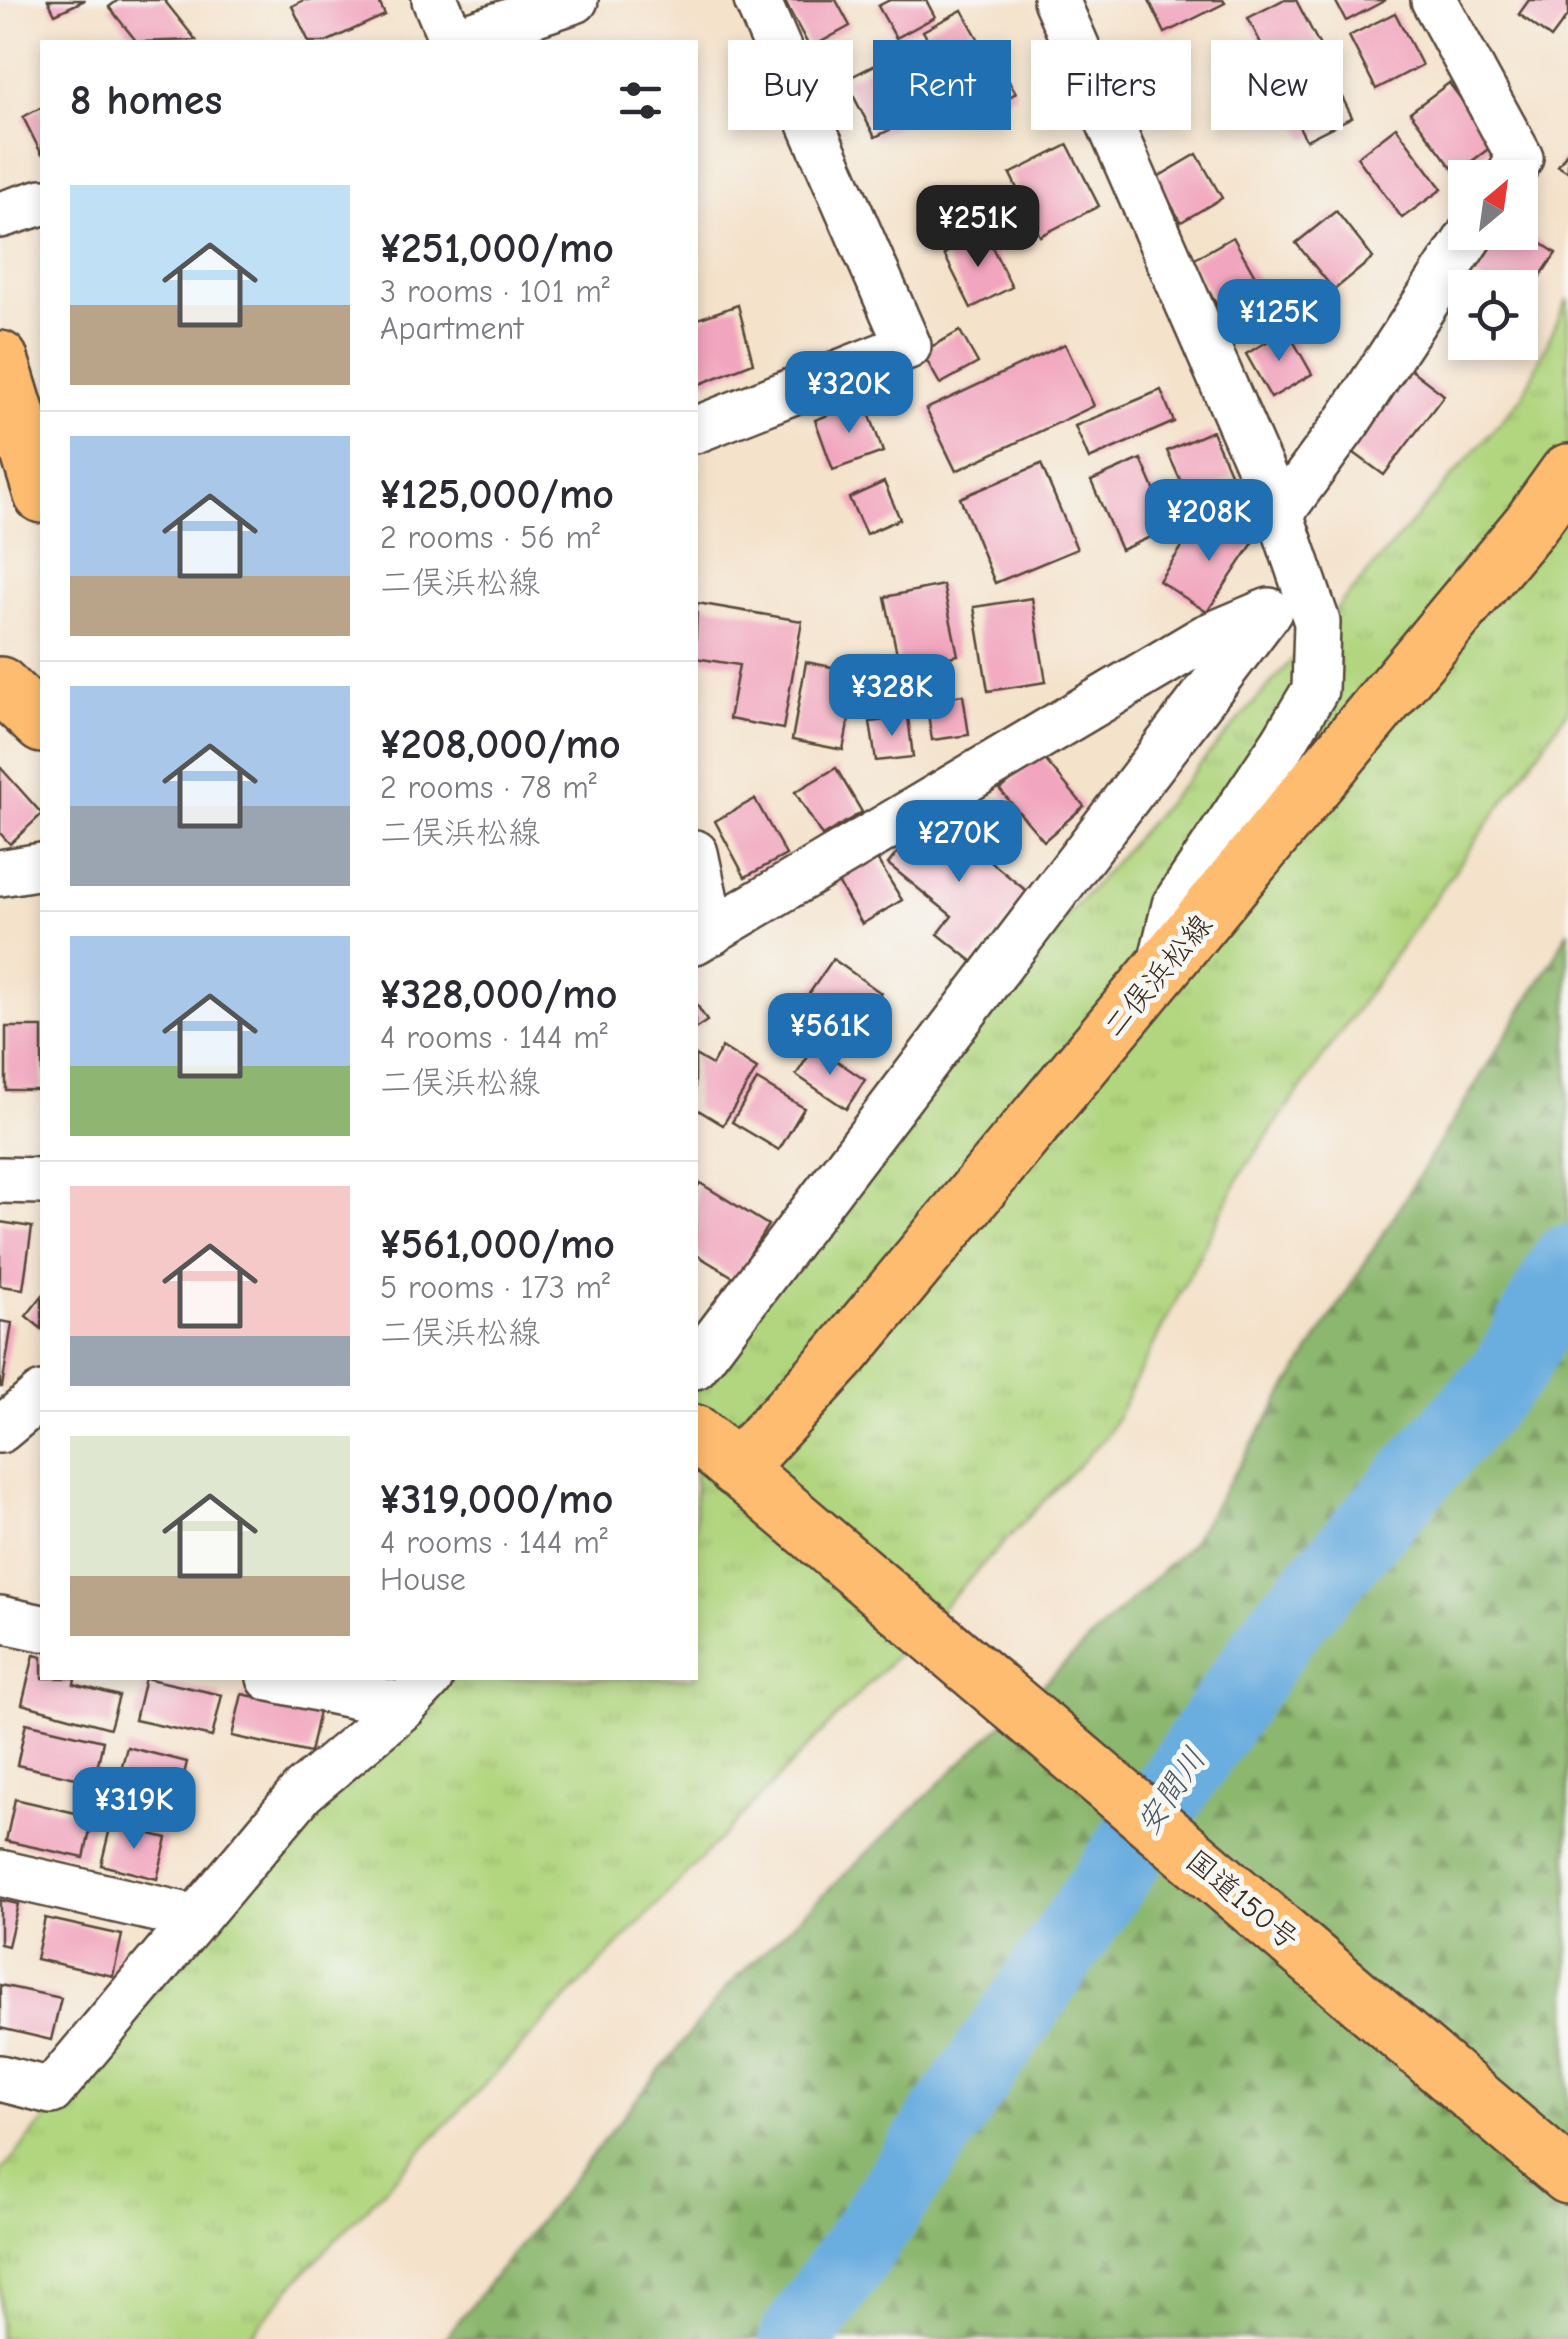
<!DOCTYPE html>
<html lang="en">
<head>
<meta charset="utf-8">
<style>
  body { margin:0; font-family:"Comic Neue","Klee One",sans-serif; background:#f2f2f3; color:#2b2b33; height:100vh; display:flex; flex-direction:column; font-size:38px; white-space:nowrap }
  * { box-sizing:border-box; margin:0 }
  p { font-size:32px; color:#7c7c81 }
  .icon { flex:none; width:55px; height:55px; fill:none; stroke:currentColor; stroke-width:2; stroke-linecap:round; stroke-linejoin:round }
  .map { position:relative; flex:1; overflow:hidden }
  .drawer { position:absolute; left:40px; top:40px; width:658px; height:1640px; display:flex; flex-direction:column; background:#fff; border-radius:0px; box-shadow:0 5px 15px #0003 }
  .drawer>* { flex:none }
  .top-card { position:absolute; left:728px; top:40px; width:690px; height:90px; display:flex; gap:20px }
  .needle { width:65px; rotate:29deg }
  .fabs { position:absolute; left:1448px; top:160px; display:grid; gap:20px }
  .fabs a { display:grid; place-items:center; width:90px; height:90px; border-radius:0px; background:#fff; box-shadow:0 5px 15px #0003; font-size:50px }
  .price { position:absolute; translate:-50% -85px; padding:0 22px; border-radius:20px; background:#1f6fb2; color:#fff; font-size:32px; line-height:65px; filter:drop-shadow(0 2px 5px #0008) }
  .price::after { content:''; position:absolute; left:50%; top:60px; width:30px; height:22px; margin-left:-15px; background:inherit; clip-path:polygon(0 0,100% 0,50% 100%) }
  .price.on { background:#222; color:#fff }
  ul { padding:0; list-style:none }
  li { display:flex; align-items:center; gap:30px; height:250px; padding:0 30px }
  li+li { border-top:2px solid #e1e1e2 }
  li span { display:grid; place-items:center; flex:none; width:280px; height:200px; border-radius:0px; color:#555 }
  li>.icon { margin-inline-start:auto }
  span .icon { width:120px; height:120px; fill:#fffc; stroke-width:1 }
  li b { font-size:42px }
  h2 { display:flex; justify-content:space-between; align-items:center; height:120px; padding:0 30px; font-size:42px }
  .tag { padding:0 35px; border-radius:0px; background:#fff; box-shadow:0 5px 15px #0003; font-size:35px; line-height:90px }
  .tag.on { background:#1f6fb2; color:#fff }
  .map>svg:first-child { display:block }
  .grass { fill:url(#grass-tufts); stroke:#76804e; stroke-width:2.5 }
  .forest { fill:url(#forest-firs); stroke:#647046; stroke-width:2.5 }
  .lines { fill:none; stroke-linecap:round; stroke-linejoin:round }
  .river { stroke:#6baddf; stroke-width:75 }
  .building { fill:#f2a5be }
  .minor-casing { stroke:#574638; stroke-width:50 }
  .major-casing { stroke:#574638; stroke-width:60 }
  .highway-casing { stroke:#574638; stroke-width:60 }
  .minor { stroke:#fff; stroke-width:45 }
  .major { stroke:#febc70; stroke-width:55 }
  .highway { stroke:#febc70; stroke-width:55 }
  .labels { text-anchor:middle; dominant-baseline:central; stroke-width:10; stroke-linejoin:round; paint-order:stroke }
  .street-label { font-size:30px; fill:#3b2a1e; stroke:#f6f6f2 }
  .water-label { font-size:32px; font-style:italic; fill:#4c5862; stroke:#f6f6f2 }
</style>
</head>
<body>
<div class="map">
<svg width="1568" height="2339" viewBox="0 0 1568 2339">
  <defs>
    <pattern id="grass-tufts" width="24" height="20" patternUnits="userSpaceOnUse" patternTransform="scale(2.5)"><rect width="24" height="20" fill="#b1d67f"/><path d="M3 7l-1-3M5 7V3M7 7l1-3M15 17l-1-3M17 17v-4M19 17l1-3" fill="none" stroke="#99b86d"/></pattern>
    <pattern id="forest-firs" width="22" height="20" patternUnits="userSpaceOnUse" patternTransform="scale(2.5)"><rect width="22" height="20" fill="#8cb76e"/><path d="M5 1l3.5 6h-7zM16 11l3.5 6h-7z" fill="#74955a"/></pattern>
  </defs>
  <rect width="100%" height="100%" fill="#f6f6f2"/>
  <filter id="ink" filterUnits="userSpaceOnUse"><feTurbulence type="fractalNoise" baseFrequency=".01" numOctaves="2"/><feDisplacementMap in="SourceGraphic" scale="20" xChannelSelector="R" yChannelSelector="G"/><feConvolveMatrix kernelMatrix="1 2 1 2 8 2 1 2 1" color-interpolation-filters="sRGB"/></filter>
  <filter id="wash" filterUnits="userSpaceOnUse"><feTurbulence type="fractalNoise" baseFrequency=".0048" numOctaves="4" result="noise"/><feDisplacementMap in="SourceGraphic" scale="40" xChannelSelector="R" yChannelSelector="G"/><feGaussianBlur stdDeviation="2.25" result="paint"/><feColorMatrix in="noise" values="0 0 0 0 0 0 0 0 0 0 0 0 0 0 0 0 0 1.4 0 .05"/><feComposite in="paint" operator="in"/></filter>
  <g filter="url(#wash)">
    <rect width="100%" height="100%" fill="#f4e2ca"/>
    <!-- grass -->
    <path class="grass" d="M1568,298V710L1242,1172L1108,1434L303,2274L247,2339H0V2173L418,1678H695V1348L835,1181L1522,397Z"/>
    <!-- forest -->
    <path class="forest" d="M1568,930V2339H444L726,1988L1191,1543L1556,955Z"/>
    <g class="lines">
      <!-- river -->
      <path class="river" d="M796,2339L1282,1628L1511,1368L1568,1262"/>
    </g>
    <g id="blocks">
      <!-- building -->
      <g class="building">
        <path d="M48,0H85L55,14Z"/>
        <path d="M118,0H164L196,40L137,42L109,7Z"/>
        <path d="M304,0H378L385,15L326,42H309L292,6Z"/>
        <path d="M784,0H836L850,26L810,48Z"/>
        <path d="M890,0H926L935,17L896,38L878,6Z"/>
        <path d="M1149,0H1223L1225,3L1165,33Z"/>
        <path d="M1283,0H1296L1321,48L1275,71L1248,18Z"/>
        <path d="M1335,0H1386L1346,21Z"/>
        <path d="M1529,0H1568V15L1551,38L1519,14Z"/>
        <path d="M962,10L980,42L941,63L923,31Z"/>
        <path d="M1395,13L1422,65L1376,89L1349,36Z"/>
        <path d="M893,56L922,114L875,137L845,80Z"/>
        <path d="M998,62L1016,93L978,115L960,83Z"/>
        <path d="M1325,63L1352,117L1306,140L1279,86Z"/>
        <path d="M1449,83L1495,144L1456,173L1410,112Z"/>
        <path d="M42,107V155L23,117Z"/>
        <path d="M1396,127L1442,189L1402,218L1357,157Z"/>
        <path d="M1068,145L1099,206L1040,236L1010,174Z"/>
        <path d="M1568,151V172L1558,166Z"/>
        <path d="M1197,154L1222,198L1181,222L1156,178Z"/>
        <path d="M1336,211L1373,258L1334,290L1296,243Z"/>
        <path d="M1520,229L1556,253L1520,306V288H1492L1472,274L1501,232H1520Z"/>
        <path d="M985,233L1012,287L971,308L944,254Z"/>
        <path d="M1233,237L1258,281L1217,305L1191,261Z"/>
        <path d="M738,305L753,363L695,386V320Z"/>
        <path d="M1287,330L1312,374L1271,398L1246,354Z"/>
        <path d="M960,331L978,363L940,384L922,352Z"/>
        <path d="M1065,344L1094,406L956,471L926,409Z"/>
        <path d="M1410,369L1444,395L1384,475L1350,450Z"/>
        <path d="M1161,390L1174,422L1089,459L1075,426Z"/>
        <path d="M865,401L883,452L833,470L815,420Z"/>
        <path d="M1212,431L1232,477L1188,497L1167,451Z"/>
        <path d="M1141,459L1171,528L1121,550L1091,481Z"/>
        <path d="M1041,464L1077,549L995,583L960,498Z"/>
        <path d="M884,482L900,519L866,534L849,498Z"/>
        <path d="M1231,517L1259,534L1207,612L1159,581L1190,535L1210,549Z"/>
        <path d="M943,585L958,655L900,668L885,597Z"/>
        <path d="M1032,598L1046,682L988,691L974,607Z"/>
        <path d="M697,603L802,621L783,729L729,719L739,665L695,658Z"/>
        <path d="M806,662L858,672L843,750L792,740Z"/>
        <path d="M963,695L969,735L932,740L926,701Z"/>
        <path d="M908,717L913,757L876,761L870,722Z"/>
        <path d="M1041,755L1084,806L1044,841L1000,790Z"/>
        <path d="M0,767L42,814L10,844L0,833Z"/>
        <path d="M836,768L862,812L822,836L795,792Z"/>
        <path d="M755,799L786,855L745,877L715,821Z"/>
        <path d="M930,812L1029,893L973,962L938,934L952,916L888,864Z"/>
        <path d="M875,856L902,900L862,924L836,879Z"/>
        <path d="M833,959L881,993L852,1034L804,1001Z"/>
        <path d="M695,1002L707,1021L695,1029Z"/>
        <rect x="6" y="1027" width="36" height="63"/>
        <path d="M815,1046L865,1080L846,1109L796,1075Z"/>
        <path d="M722,1047L757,1069L723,1125L695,1108V1055L712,1065Z"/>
        <path d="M757,1080L804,1108L779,1150L732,1122Z"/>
        <path d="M700,1183L768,1225L735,1278L695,1254V1190Z"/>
        <path d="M0,1222L32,1227L23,1289L0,1286Z"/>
        <path d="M42,1296V1329L26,1316Z"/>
        <path d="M0,1321L12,1323L2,1387H0Z"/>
        <path d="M34,1655L42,1657V1678H75L74,1684L119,1696L110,1728L22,1704Z"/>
        <path d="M145,1678L222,1695L212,1737L135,1720Z"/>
        <path d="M242,1694L319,1711L310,1753L232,1736Z"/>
        <path d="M26,1723L103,1741L94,1782L17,1765Z"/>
        <path d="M127,1747L187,1762L177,1804L116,1788Z"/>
        <path d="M15,1799L93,1817L84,1858L6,1841Z"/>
        <path d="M111,1824L167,1838L157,1879L101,1865Z"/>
        <path d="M0,1900L18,1904L8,1946L0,1944Z"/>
        <path d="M45,1918L122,1935L113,1976L36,1959Z"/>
        <path d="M0,1985L61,1998L51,2040L0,2028Z"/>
      </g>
    </g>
  </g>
  <g filter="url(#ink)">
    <use href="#blocks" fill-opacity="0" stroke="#574638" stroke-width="2.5"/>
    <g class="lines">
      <defs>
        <g id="minor">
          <path d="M435,0L453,42"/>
          <path d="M1056,0L1280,514L1317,622L1315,690L1284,742L1175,905L1159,972"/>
          <path d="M1434,0L1520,158L1508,178"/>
          <path d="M449,42L575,0"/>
          <path d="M0,215L42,202"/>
          <path d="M695,430L908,346L757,0"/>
          <path d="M1280,514L1348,421L1472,232"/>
          <path d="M695,853L712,932"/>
          <path d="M0,873L42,866"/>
          <path d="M695,941L1205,638L1264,613"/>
          <path d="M0,1180L42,1181"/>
          <path d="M695,1366L1269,611"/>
          <path d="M0,1430L42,1395"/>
          <path d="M0,1619L42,1628"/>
          <path d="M270,1678L404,1706"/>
          <path d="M0,1873L196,1918"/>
          <path d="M0,2078L51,2091L302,1792L404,1706L430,1678"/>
        </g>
        <g id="major">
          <path d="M0,685L42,725"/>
          <path d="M736,1469L840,1356L1530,525L1568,472"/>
        </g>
        <g id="highway">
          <path d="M0,359L42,495"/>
          <path d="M695,1433L1568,2176"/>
        </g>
      </defs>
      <!-- minor casing -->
      <use href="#minor" class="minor-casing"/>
      <!-- major casing -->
      <use href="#major" class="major-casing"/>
      <!-- highway casing -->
      <use href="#highway" class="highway-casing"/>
      <!-- minor -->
      <use href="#minor" class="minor"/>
      <!-- major -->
      <use href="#major" class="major"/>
      <!-- highway -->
      <use href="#highway" class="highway"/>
    </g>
  </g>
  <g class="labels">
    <!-- street labels -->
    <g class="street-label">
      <text transform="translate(1158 976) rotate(-50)">二俣浜松線</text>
      <text transform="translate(1242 1900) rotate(40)">国道150号</text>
    </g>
    <!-- water labels -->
    <g class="water-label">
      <text transform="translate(1171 1791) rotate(-56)">安間川</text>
    </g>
  </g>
</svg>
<div class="fabs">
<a><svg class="needle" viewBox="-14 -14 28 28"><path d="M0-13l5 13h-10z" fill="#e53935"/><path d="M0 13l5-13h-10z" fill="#7c7c81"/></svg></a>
<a><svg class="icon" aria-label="locate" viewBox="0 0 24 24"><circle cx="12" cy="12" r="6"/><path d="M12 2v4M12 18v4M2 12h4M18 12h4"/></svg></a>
</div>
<b class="price on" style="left:978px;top:270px">¥251K</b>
<b class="price" style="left:1279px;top:364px">¥125K</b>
<b class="price" style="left:849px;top:436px">¥320K</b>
<b class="price" style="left:1209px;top:564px">¥208K</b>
<b class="price" style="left:892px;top:739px">¥328K</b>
<b class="price" style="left:959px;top:885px">¥270K</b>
<b class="price" style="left:830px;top:1078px">¥561K</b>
<b class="price" style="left:134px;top:1852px">¥319K</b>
<div class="top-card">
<a class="tag">Buy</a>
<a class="tag on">Rent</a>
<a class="tag">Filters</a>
<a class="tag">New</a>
</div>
<section class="drawer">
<h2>8 homes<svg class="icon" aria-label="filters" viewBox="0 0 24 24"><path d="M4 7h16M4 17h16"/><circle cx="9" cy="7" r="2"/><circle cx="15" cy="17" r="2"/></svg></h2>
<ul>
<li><span style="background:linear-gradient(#bfe0f5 60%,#b9a48a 0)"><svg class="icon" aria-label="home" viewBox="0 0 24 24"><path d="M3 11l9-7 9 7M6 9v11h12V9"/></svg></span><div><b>¥251,000/mo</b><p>3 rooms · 101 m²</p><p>Apartment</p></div></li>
<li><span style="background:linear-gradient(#a9c7e8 70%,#b9a48a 0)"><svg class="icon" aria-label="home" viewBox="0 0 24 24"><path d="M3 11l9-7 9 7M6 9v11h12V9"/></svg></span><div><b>¥125,000/mo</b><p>2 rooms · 56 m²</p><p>二俣浜松線</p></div></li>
<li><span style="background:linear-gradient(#a9c7e8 60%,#9aa5b1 0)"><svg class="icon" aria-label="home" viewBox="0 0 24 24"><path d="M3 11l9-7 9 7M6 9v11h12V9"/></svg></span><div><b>¥208,000/mo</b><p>2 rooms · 78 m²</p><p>二俣浜松線</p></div></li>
<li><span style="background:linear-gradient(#a9c7e8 65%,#8fb573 0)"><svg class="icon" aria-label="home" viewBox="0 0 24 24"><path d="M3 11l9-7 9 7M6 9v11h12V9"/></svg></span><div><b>¥328,000/mo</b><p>4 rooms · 144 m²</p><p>二俣浜松線</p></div></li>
<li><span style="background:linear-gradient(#f6c9c9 75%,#9aa5b1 0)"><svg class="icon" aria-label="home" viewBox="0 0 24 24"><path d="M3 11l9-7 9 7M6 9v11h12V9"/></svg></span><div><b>¥561,000/mo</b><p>5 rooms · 173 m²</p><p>二俣浜松線</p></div></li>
<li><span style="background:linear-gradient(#dfe7d0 70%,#b9a48a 0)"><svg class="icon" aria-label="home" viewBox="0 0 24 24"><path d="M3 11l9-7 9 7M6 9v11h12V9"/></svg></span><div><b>¥319,000/mo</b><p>4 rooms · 144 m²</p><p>House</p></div></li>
</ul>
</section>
</div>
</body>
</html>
